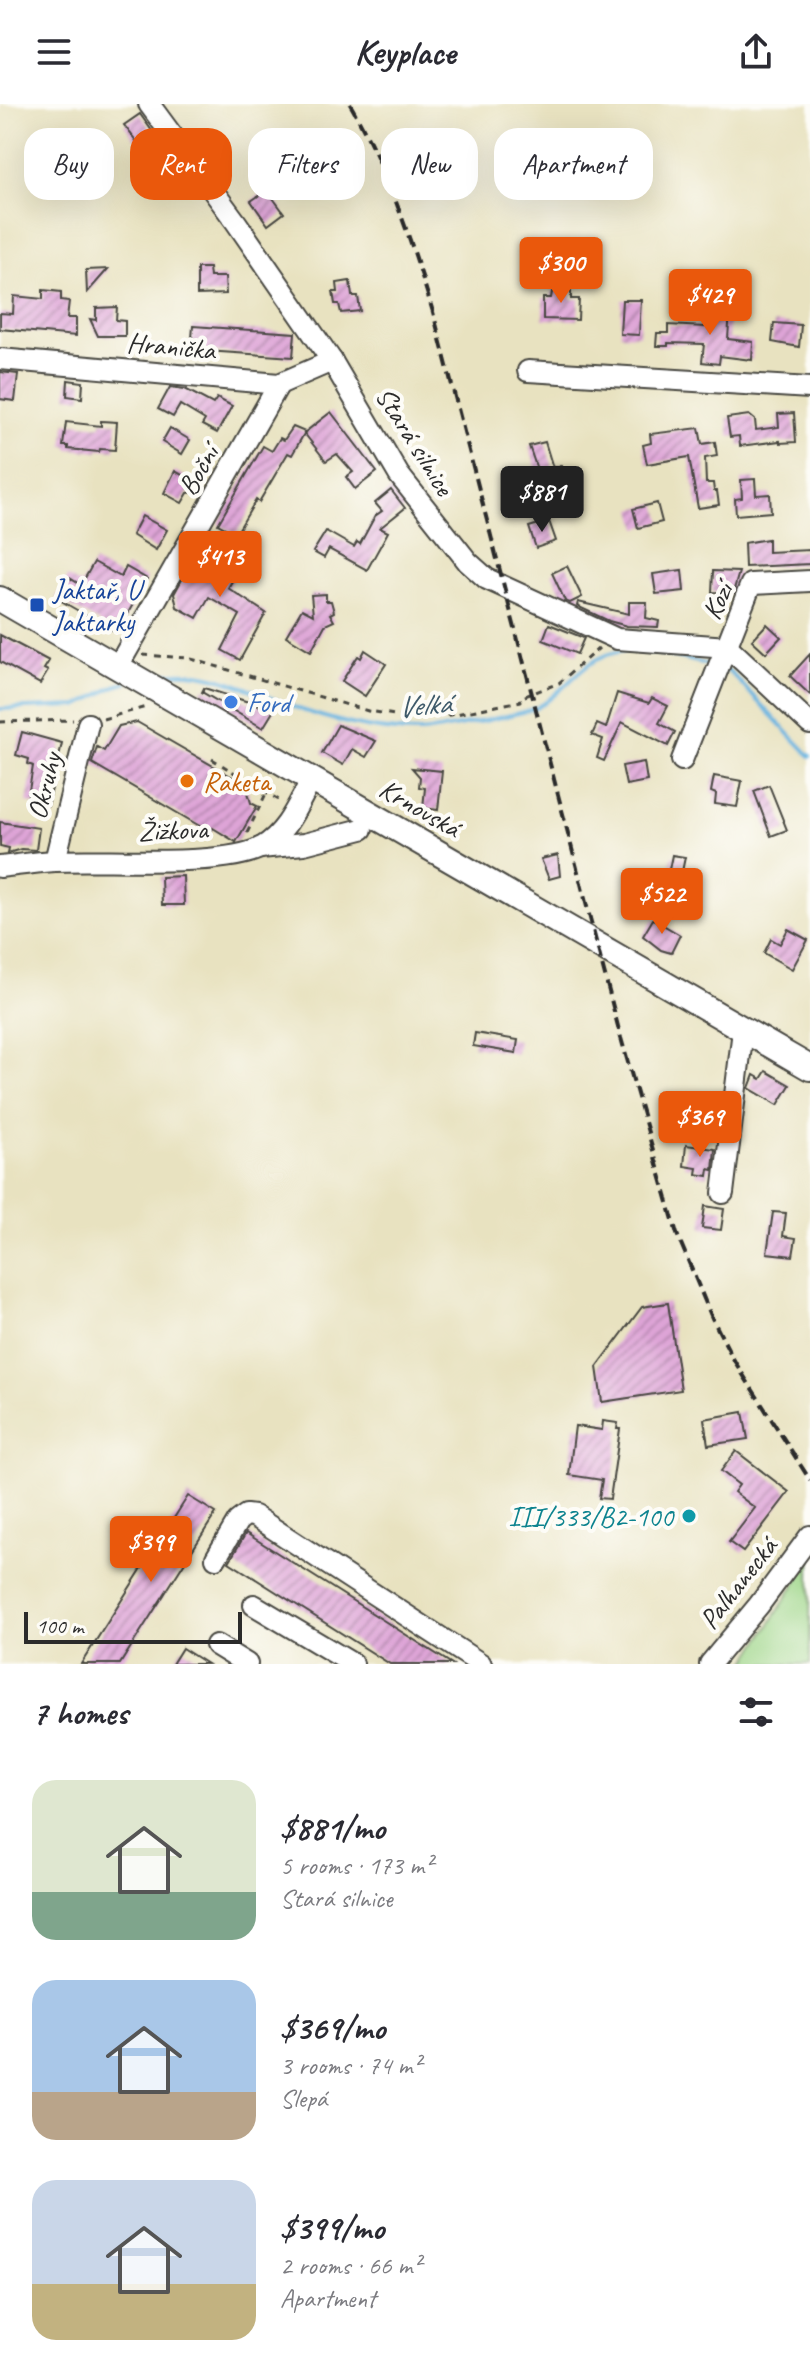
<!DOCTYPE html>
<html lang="en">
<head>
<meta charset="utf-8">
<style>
  body { margin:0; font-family:Caveat,sans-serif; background:#f2f2f3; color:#2b2b33; height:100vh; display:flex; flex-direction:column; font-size:30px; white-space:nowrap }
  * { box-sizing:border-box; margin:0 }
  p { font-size:26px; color:#7c7c81 }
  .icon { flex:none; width:44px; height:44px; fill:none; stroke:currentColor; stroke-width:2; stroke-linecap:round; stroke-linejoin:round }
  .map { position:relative; height:1560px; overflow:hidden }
  .panel { display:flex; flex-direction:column; background:#fff; flex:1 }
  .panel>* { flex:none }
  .banner { position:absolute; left:24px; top:24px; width:762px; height:72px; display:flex; gap:16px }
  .scale { position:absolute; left:24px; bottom:20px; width:218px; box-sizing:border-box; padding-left:8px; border:4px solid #2b2b2b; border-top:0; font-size:22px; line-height:28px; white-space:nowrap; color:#2b2b2b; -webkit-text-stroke:6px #fdfcf7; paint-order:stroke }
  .price { position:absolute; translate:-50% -68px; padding:0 18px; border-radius:8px; background:#ea580c; color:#fff; font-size:26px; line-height:52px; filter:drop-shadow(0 2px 4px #0008) }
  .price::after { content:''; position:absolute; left:50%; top:48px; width:24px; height:18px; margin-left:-12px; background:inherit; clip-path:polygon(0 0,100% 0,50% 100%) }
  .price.selected { background:#222; color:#fff }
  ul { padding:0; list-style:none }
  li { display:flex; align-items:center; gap:24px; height:200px; padding:0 32px }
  li span { display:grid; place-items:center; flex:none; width:224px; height:160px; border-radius:24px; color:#555 }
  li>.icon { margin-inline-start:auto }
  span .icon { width:96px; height:96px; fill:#fffc; stroke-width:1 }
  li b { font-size:34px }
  h2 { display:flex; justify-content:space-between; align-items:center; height:96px; padding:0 32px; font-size:34px }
  .chip { padding:0 28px; border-radius:24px; background:#fff; box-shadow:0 8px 32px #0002; font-size:28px; line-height:72px }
  .chip.selected { background:#ea580c; color:#fff }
  header { display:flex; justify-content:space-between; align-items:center; height:104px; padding:0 32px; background:#fff; font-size:36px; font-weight:700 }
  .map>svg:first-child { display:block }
  .grass { fill:#9cd587; stroke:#648059; stroke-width:2 }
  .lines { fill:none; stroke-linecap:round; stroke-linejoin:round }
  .stream { stroke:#64b1de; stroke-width:4 }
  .building { fill:url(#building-hatch) }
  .minor-casing { stroke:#474641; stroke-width:24 }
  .major-casing { stroke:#474641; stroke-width:28 }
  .path { stroke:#474641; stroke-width:3; stroke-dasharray:6 6; stroke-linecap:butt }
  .minor { stroke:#fff; stroke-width:20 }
  .major { stroke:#fff; stroke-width:24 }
  .rail { stroke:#2b2b2b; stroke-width:4; stroke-dasharray:12 6; stroke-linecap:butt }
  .transit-dot { fill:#1a4fb4; stroke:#fdfcf7; stroke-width:3 }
  .shop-dot { fill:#3f7fe0; stroke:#fdfcf7; stroke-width:3 }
  .food-dot { fill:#e8710a; stroke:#fdfcf7; stroke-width:3 }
  .culture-dot { fill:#0f9aa8; stroke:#fdfcf7; stroke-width:3 }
  .labels { text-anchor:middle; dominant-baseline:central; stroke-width:8; stroke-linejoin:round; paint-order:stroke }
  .street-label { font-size:28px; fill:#2b2b2b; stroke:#fdfcf7 }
  .transit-label { font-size:28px; fill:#164399; stroke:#fdfcf7; text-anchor:start }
  .shop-label { font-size:28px; fill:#366cbe; stroke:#fdfcf7; text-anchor:start }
  .food-label { font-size:28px; fill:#c56008; stroke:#fdfcf7; text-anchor:start }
  .culture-label { font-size:28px; fill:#0d838f; stroke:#fdfcf7; text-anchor:end }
  .water-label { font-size:30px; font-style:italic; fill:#3f5a6a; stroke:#fdfcf7 }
</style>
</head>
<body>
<header><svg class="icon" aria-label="menu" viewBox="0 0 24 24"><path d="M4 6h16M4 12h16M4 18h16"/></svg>Keyplace<svg class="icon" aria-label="share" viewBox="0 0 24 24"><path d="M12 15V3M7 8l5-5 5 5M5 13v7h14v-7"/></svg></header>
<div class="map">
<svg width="810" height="1560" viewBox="0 0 810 1560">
  <defs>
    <pattern id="building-hatch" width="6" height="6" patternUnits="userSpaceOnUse" patternTransform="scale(2)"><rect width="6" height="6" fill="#dea4d7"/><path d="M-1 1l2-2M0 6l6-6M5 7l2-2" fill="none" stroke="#b486af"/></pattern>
  </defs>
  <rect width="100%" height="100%" fill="#fdfcf7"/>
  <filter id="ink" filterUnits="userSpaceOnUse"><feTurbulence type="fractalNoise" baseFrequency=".0125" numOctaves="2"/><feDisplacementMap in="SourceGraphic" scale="16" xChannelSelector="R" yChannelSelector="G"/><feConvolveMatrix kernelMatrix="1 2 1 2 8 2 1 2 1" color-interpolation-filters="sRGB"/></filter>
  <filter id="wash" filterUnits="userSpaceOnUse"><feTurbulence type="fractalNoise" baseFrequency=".006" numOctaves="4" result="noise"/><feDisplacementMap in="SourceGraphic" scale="32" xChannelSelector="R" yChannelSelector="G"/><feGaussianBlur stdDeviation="1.8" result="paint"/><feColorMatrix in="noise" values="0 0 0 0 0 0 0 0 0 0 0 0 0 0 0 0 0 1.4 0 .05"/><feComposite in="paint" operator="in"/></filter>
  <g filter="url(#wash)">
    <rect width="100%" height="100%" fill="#e8e2c0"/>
    <!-- grass -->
    <path class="grass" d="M810,1456V1560H745Z"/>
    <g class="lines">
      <!-- stream -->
      <g class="stream">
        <path d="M724,566L729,567L810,652"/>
        <path d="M154,572C207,558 257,591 305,607C341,619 381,628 419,628C433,628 527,609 538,603C569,585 583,553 622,547C645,544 690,556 712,562"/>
        <path d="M0,605L78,602L115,582L126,579"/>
      </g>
    </g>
    <g id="blocks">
      <!-- building -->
      <g class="building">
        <path d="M140,10L152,27L137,38L124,21Z"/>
        <path d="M39,34L62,37L60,53L37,51Z"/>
        <path d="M267,86L284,109L268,121L251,97Z"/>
        <path d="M197,164H209L210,173H225L226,190L197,191Z"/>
        <path d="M108,165L87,189L86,166Z"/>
        <path d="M350,177L352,192H358L360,207L341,209L339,200H335L333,188H338L337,179Z"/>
        <path d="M559,180L564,181L571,188V195H579L578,216L543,215V194H551L552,188Z"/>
        <path d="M43,186L61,188V196L69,197L67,214H76V232L0,225V209L13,210L14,192L43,195Z"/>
        <path d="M622,196H641L639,231L620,230Z"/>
        <path d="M708,200L730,206L728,235L753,238L752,256L720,252L719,260L702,258L704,240L668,239V242H656L657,229H668V221L705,223Z"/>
        <path d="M117,203L116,216L125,217V232H98L90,215L96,216V204Z"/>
        <path d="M774,219L801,221L799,243L772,238Z"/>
        <path d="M193,222L295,229L293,253L191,246Z"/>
        <path d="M0,268L18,270L15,297L0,295Z"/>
        <path d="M68,276L83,278L82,294L67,292Z"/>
        <path d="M170,283L185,285L213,300L217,294L232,302L217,329L202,321L205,316L180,301L173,313L158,305Z"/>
        <path d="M331,308L377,368L355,385L346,373L353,368L337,350L326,357L304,329Z"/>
        <path d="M794,309L796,338L780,339V337L740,342L739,332L730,333L727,314L749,311L755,316L756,326L779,323L778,310Z"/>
        <path d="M101,317L117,318L115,346L100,345L99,348L68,345V342H63L66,318L101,322Z"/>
        <path d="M293,323L305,328L292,351L288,349L259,398L256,396L236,430L218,420L263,342L272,347L280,334L284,336Z"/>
        <path d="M170,324L190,336L182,350L162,338Z"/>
        <path d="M699,324L702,340L715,338L717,352L705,354L706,379H713L714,387H717L719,401L698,404L689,353L647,360L643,341L651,339L650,330Z"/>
        <path d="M545,338L553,364L561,361L564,373L542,380L529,342Z"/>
        <path d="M175,367L195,378L197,383L194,388L188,389L182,399L164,389Z"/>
        <path d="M755,375L756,391L770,390L771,408L736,411L735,395L742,394L741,376Z"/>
        <path d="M391,386L405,404L380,424L388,428L367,466L329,445L324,454L313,448L326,427L354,443L357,438L360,440L375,412L382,407L375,399Z"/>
        <path d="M657,399L662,418L638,424L633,405Z"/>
        <path d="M142,412L167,426L156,446L132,431Z"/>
        <path d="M549,417L556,437L536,444L529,423Z"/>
        <path d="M768,435V448L810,446V460L745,463L744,439Z"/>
        <path d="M215,444L242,460L228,484L266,509L240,556L222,546L240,511L209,493L197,514L177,503L174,490L189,463L198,468Z"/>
        <path d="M94,458L121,473L126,463L147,475L117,529L56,494L68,473L81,481Z"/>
        <path d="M567,462L582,493L570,499L565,497L552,469Z"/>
        <path d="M682,466L684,487L656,490L653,470Z"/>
        <path d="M713,467L739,468L733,489L712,488Z"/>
        <path d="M326,490V497H331L334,508L330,510L334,517L325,521L311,547L286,532L302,505L313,511L311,491Z"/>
        <path d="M578,498L629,510V498H647L646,514L659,517L658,523L627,522L609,517L577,502Z"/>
        <path d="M549,520L584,534L577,550L543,536Z"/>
        <path d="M767,520L781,533L766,549L752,536Z"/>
        <path d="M0,531L49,557L44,565L48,567L40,580L0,558Z"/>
        <path d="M365,546L386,560L365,592L342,577L358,552L361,554Z"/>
        <path d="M810,550V591L790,572Z"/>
        <path d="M204,584L274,606L263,624L202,588Z"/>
        <path d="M617,589L649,599L652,594L668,602L659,619L675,628L668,642L622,618L604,657L597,654L603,635L592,631L597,620L606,624Z"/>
        <path d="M137,618L246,681L251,699L257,702L236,738L213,724L210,728L92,659L97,643L104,647L119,622Z"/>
        <path d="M338,621L376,637L366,653L352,645L343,661L322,649Z"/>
        <path d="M22,628L62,639L48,702L27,699L33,662L28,660L29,655L16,651Z"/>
        <path d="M644,658L647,677L626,681L622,662Z"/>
        <path d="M412,664L442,667L438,706L423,704L425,684L419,683L420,673Z"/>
        <path d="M714,672L742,677L737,703L715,700L716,690L711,688Z"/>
        <path d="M769,681L787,726L771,732L754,687Z"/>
        <path d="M0,718L39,724L36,746L21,745L8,749L9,744L0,742Z"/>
        <path d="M558,751L560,772L549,775L541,755Z"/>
        <path d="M672,751L685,753L677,792L664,790Z"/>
        <path d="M183,772L184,801H162L161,773Z"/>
        <path d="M653,815L680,831L671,849L661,846L643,832Z"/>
        <path d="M788,825L808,836L792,865L764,849L771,835L780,840Z"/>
        <path d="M475,929L518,936L516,949L473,942Z"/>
        <path d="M766,967L790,981L778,1001L749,984L754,971L761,975Z"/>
        <path d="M686,1041L715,1045L713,1066L709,1065L708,1072L696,1070L697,1064L684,1062Z"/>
        <path d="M705,1102L724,1105L721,1126L702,1124Z"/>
        <path d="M773,1108L786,1109L783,1132L796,1134L793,1152L767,1149Z"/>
        <path d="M668,1199L681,1286L602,1298L597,1263L642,1203Z"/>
        <path d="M743,1308L748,1335L708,1341L704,1315Z"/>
        <path d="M603,1317L618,1319L617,1325H620L610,1395L599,1394L602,1376L569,1371L575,1322L602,1326Z"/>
        <path d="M736,1347L789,1388L743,1448L729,1438L755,1404L734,1388L739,1381L721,1367Z"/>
        <path d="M188,1392L216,1409L120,1560H81Z"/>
        <path d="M246,1429L452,1560H390L229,1458Z"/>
        <path d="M182,1544L207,1560H172Z"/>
      </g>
    </g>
  </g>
  <g filter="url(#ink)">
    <use href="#blocks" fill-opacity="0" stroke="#474641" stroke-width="2"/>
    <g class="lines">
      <defs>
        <g id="minor">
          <path d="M149,0L236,118L332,257L399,371L468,458L487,475L617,535L728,543L810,620"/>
          <path d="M0,255L279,280L332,257"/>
          <path d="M528,267L810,284"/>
          <path d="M117,564L279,280"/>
          <path d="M682,656L751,480L810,477"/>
          <path d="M260,744L304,740L362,725"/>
          <path d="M55,757L88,620"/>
          <path d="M0,763C18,761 37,758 55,757C103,754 223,764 262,743C287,729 298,700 312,675"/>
          <path d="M723,1089L743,926"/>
          <path d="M216,1454L238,1417L246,1411L254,1412L481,1560"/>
          <path d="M254,1501L353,1560"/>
          <path d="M216,1541L247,1560"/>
          <path d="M710,1560L759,1501L810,1432"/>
        </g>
        <path id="major" d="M0,495L810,964"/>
      </defs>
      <!-- minor casing -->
      <use href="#minor" class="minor-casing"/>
      <!-- major casing -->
      <use href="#major" class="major-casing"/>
      <!-- path -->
      <g class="path">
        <path d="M143,551L188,554L368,607L408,613L451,611L521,597L520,594L559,579L599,544"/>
        <path d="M103,615L146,603"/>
        <path d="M0,618L73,616"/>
        <path d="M212,655L282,698"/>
        <path d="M247,729L273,675"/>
      </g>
      <!-- minor -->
      <use href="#minor" class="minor"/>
      <!-- major -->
      <use href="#major" class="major"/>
      <!-- rail -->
      <path class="rail" d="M350,0C388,66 411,136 433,208L621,934L677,1130L712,1214L735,1258L810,1376"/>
    </g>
  </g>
  <!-- markers -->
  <rect class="transit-dot" x="29" y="493" width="16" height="16" rx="4"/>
  <circle class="shop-dot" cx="231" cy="598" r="8"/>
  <circle class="food-dot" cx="187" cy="677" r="8"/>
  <circle class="culture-dot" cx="689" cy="1412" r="8"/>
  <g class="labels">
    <!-- street labels -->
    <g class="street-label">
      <text transform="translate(171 242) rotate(5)">Hranička</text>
      <text transform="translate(415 337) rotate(58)">Stará silnice</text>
      <text transform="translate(198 366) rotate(-60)">Boční</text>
      <text transform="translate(717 497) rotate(-66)">Kozí</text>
      <text transform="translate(44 682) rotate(-76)">Okruhy</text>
      <text transform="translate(420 704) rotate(30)">Krnovská</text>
      <text transform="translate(173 726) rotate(-2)">Žižkova</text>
      <text transform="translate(738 1479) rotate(-52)">Palhanecká</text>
    </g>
    <!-- transit labels -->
    <g class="transit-label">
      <text x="53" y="485">Jaktař, U<tspan x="53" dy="32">Jaktarky</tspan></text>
    </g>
    <!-- shop labels -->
    <g class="shop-label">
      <text x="247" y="598">Ford</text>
    </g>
    <!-- food labels -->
    <g class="food-label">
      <text x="203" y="677">Raketa</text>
    </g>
    <!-- culture labels -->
    <g class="culture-label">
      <text x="673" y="1412">III/333/B2-100</text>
    </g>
    <!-- water labels -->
    <g class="water-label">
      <text transform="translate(424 601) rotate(-5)">Velká</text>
    </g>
  </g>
</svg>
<div class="scale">100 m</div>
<b class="price" style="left:561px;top:201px">$300</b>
<b class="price" style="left:710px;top:233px">$429</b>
<b class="price selected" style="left:542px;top:430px">$881</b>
<b class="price" style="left:220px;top:495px">$413</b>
<b class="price" style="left:662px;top:832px">$522</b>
<b class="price" style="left:700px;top:1055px">$369</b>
<b class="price" style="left:151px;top:1480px">$399</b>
<div class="banner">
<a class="chip">Buy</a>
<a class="chip selected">Rent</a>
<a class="chip">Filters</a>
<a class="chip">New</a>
<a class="chip">Apartment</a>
</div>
</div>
<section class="panel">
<h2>7 homes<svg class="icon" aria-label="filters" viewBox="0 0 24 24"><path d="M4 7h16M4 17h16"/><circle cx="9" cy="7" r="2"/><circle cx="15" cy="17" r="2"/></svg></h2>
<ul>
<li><span style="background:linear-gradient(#dfe7d0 70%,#7fa58c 0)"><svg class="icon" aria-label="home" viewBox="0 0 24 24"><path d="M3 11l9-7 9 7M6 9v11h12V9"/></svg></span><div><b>$881/mo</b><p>5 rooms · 173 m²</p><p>Stará silnice</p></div></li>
<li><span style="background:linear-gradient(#a9c7e8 70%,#b9a48a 0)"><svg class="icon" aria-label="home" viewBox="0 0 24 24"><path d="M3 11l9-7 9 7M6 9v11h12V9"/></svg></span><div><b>$369/mo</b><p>3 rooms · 74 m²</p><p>Slepá</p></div></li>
<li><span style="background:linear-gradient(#c9d6e8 65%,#c2b280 0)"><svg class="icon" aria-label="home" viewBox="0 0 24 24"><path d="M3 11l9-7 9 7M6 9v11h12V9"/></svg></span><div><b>$399/mo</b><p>2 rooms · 66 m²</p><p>Apartment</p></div></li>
</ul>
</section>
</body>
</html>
